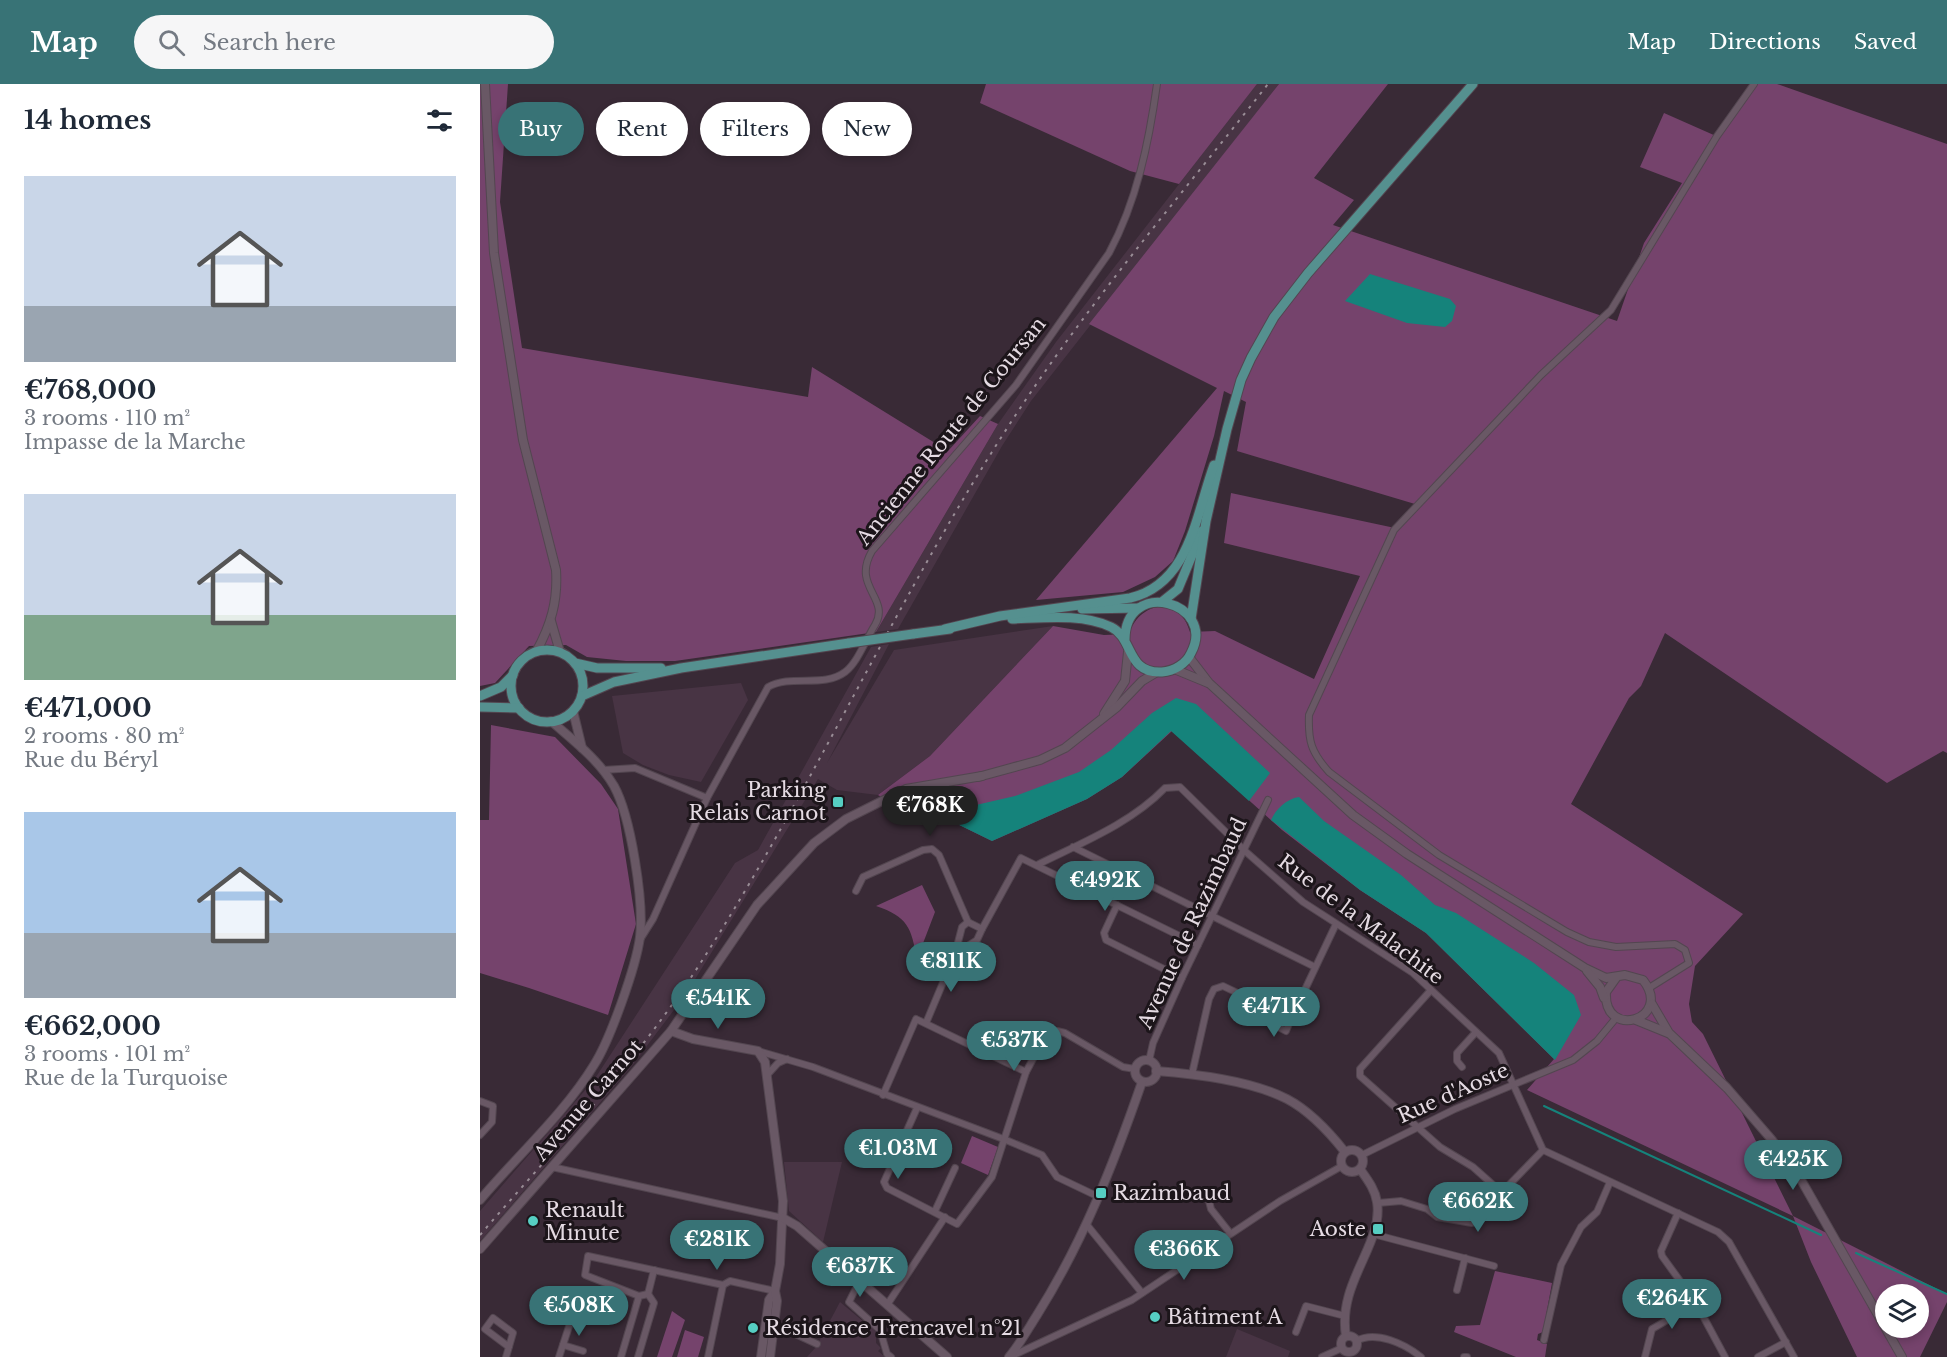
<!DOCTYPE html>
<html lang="en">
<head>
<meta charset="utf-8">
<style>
  body { margin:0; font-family:"Libre Baskerville",serif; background:#f6f6f7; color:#1f2937; height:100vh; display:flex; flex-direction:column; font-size:22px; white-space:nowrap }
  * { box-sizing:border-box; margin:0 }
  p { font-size:20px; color:#747a83 }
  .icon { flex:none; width:33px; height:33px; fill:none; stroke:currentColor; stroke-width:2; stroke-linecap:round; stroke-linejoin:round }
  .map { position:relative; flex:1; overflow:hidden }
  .drawer { display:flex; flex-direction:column; background:#fff; width:480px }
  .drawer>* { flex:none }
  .banner { position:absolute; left:18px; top:18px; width:570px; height:54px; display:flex; gap:12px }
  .fabs { position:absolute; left:1395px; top:1200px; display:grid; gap:12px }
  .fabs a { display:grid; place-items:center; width:54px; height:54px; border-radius:50%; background:#fff; box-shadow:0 3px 9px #0003; font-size:30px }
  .price { position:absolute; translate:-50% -51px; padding:0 14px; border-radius:21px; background:#387376; color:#fff; font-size:20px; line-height:39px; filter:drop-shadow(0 2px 3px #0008) }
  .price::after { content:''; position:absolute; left:50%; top:36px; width:18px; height:14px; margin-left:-9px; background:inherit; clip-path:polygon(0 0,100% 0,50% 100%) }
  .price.active { background:#222; color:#fff }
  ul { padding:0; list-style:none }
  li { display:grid; align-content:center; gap:12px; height:318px; padding:0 24px }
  li span { display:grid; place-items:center; height:186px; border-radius:0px; color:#555 }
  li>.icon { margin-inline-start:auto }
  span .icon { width:108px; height:108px; fill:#fffc; stroke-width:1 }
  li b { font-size:26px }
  h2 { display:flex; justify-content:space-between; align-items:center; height:72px; padding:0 24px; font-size:26px }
  .tag { padding:0 21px; border-radius:27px; background:#fff; box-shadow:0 3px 9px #0003; font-size:21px; line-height:54px }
  .tag.active { background:#387376; color:#fff }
  header { display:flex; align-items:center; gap:36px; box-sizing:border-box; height:84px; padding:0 30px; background:#387376; color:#fff }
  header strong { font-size:28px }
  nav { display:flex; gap:33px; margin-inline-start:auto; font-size:21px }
  .search { width:420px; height:54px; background:#f6f6f7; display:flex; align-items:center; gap:15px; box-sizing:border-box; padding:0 21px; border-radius:33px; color:#747a83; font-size:22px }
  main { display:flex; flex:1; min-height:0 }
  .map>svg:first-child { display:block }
  .built { fill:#483444 }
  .green { fill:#75436c; fill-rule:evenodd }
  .water { fill:#15837b }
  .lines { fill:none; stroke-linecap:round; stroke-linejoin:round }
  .stream { stroke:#15837b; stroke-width:2 }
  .street-casing { stroke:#534650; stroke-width:8 }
  .secondary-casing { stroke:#534650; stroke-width:10 }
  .primary-casing { stroke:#534650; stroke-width:11 }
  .street { stroke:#695865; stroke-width:6 }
  .secondary { stroke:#695865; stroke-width:8 }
  .primary { stroke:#55908f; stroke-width:9 }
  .rail { stroke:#998d96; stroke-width:2; stroke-dasharray:3 6; stroke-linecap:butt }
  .primary-bridge-casing { stroke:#534650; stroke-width:11; stroke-linecap:butt }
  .primary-bridge { stroke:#55908f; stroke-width:9 }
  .poi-dot { fill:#56cec2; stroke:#1c151a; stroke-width:2 }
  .labels { text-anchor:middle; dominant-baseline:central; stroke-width:6; stroke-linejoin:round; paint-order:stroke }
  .street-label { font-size:20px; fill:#e5dbe3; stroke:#1c151a }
  .poi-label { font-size:20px; fill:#e5dbe3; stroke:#1c151a; text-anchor:start }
</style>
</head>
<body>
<header>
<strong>Map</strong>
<div class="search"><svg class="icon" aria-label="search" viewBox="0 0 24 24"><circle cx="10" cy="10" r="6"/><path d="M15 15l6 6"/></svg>Search here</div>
<nav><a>Map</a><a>Directions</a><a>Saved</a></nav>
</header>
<main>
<section class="drawer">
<h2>14 homes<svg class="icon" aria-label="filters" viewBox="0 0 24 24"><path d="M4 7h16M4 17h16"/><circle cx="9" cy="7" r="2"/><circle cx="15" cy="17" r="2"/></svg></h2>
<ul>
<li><span style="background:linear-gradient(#c9d6e8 70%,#9aa5b1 0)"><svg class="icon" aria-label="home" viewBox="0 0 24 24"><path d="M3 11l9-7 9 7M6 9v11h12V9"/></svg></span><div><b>€768,000</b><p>3 rooms · 110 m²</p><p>Impasse de la Marche</p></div></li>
<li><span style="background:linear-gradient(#c9d6e8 65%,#7fa58c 0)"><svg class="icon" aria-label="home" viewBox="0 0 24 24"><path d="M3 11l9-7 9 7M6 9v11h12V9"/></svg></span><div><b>€471,000</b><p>2 rooms · 80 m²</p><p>Rue du Béryl</p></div></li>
<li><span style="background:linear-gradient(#a9c7e8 65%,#9aa5b1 0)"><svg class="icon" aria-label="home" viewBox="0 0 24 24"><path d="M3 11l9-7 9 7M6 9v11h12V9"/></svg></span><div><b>€662,000</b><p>3 rooms · 101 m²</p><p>Rue de la Turquoise</p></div></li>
</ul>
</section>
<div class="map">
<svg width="1467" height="1273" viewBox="0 0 1467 1273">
  <rect width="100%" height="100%" fill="#392a36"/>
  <!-- built -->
  <g class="built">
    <path d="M777,0H799L551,317L522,362L418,545L396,548L518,340L576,258Z"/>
    <path d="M573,542L450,672L398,711L357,706L338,695L206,910L151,983L0,1157V1127L114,996L255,779L278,766L391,563L409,560L347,679L414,566Z"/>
    <path d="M261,599L268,616L221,698L189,691L163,681L143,669L132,612Z"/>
    <path d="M304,1078H362L343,1158L309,1127Z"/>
    <path d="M360,1218L396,1248V1259L401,1264L398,1267L405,1273H327L336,1263Z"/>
    <path d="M757,1245L810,1267L808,1273H746Z"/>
  </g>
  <!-- green -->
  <g class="green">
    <path d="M0,0H28L20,118L42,264L328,313L332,283L468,367L500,332L518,340L396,548L195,577H146L107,573L86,561L49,562L15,599L0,602Z"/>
    <path d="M506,0H777L699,100L650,87L500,19Z"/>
    <path d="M799,0H908L834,94L874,116L853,141L1137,237L1164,159L1202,99L1160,83L1184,29L1236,52L1278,0H1297L1467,60V669L1463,667L1407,699L1185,549L1161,602L1149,614L1091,720L1263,830L1215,882L1209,920L1212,938L1223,950L1313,1132L1467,1210V1218L1440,1273H1377L1331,1178L1313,1132L1047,1006L1074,975L946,849L880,806L802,746L692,647L642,693L607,715L512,757L459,731L436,736L398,711L450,672L573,542L624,551L649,550C660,516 700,512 710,548L735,547L834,595L880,492L744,459L751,409L915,444L935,420L757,367L766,318L744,307L734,352L705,447L693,477L675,493L643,508L556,516L737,304L609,240ZM1406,1210H1438V1244H1406Z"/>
    <path d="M11,641L75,653L121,700L138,725L156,840L128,931L49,904L14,986L49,904L0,889V736H9Z"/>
    <path d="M442,801L455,828L437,875C431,843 428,833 396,822Z"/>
    <path d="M492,1052L518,1063L508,1091L481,1079Z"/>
    <path d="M1015,1187L1072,1199L1063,1248L1058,1250L1057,1256L1067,1260L1065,1273H1036L974,1248L976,1242L1000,1241Z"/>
    <path d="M192,1227L205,1236L192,1273H177Z"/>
    <path d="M205,1246L224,1253L218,1273H197Z"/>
  </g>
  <!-- water -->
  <g class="water">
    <path d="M890,190L970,215L976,222L972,237L965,243L927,239L865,217Z"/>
    <path d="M696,614L716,620L790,689L769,717L691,647L642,693L607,715L512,757L471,737L483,724L535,712L599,688L631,666L672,629Z"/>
    <path d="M819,713L844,737L921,791L955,821L976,829L1054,879L1094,911L1101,931L1075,976L946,849L880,806L791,736C796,725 806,715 819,713Z"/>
  </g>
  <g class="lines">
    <!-- stream -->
    <g class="stream">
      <path d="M1064,1022L1341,1151"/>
      <path d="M1376,1169L1467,1210"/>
    </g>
    <defs>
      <g id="street">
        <path d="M123,686L155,684L227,714"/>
        <path d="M593,763L835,883"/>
        <path d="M557,781C601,759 650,740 685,704L700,703L765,767L823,818L933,889L1019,969L1063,1066L1238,1148L1249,1158L1314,1273"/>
        <path d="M376,807L383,793L443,766L452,765L459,771L488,838"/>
        <path d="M637,821L624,849L626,856L702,894"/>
        <path d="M488,838L502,845L497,856L475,870L482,843Z"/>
        <path d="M502,845L541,774L718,861"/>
        <path d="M161,854L173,835L227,714L288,603C311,590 344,604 365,588C378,578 386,555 395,541C411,514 371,503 392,467L536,301L629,169C657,117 669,58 677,0"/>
        <path d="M1169,904L1209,879L1205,866L1195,860L1136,863L1109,858L1087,848L959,771L849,688C831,668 828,657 829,631L914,446L1061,291L1131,226L1237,52L1274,0"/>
        <path d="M951,906L880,985V992L960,1063L993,1083L1021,1108"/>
        <path d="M797,929L792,940L806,947L811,935"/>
        <path d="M446,939L475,870"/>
        <path d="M278,967L333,983L526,1056L562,1071L577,1093L619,1113"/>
        <path d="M669,977L673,959L702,894L788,716"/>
        <path d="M982,983L977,977V969L996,948"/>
        <path d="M712,990L729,915L734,905L743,902L811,935L856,840"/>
        <path d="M287,991L298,979L307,975"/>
        <path d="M403,1011L436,935L546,988"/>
        <path d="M0,1017L13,1022L12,1038L0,1051"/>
        <path d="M437,1024L404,1098L407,1104L477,1140L512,1093L546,988L563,956L577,947L585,949L643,983L655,985"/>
        <path d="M882,1071L975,1025L1093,976L1117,957L1136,934"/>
        <path d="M72,1083L303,1134"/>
        <path d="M742,1107L729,1117L731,1125L750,1149"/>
        <path d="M898,1119L921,1117L947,1125L957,1133L992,1139L1063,1066"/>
        <path d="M455,1127L475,1084"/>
        <path d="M1198,1129L1181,1167L1182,1172L1216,1219L1245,1273"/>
        <path d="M607,1141L662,1209"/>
        <path d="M893,1150L1014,1182"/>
        <path d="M380,1196L369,1218L400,1246L407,1270L411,1273"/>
        <path d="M977,1206L985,1174"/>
        <path d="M168,1210L174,1186"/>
        <path d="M159,1212L105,1191L108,1172L243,1201L250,1197L295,1207"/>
        <path d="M407,1221L465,1133"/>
        <path d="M294,1240L337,1260"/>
        <path d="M816,1248L826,1222L865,1232"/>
        <path d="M1064,1256L1081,1181L1101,1143L1117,1128L1130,1098"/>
        <path d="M876,1257C896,1246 925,1260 941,1273"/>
        <path d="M83,1261L103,1267"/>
        <path d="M532,1270H536L652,1216L800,1117L862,1082"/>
        <path d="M26,1273L33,1249L13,1234L5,1245L29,1263"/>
        <path d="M79,1273L96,1221L114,1226"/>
        <path d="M141,1273L159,1212L168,1210L174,1219L158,1273"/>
        <path d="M228,1273L243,1201"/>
        <path d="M842,1273L862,1264"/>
        <path d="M984,1273H987"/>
        <path d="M1165,1273L1172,1245L1216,1219"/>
        <path d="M1278,1273L1306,1258"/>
      </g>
      <g id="secondary">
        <path d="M5,0L14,169L43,356L76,486C78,517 71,541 56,568"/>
        <path d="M71,537L80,568"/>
        <path d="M709,573L729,599L873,731L927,770L1105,884L1126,894L1145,891L1163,896C1194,935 1123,957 1126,908L1136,894"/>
        <path d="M694,585L728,599"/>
        <path d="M93,627L102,664"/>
        <path d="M624,630L645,597L648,568"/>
        <path d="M498,693L560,676L585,664L637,623L662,597L677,588"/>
        <path d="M408,717L465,702"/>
        <path d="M1107,887L1120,903L1124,914"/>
        <path d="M1172,920L1189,949L1247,1004L1292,1056L1320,1094L1422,1273"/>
        <path d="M1156,936L1188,949"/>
        <path d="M191,947L213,955L278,967L285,978L303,1117L300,1180L295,1207L289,1216L281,1273"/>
        <circle cx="666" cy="987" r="11"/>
        <path d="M676,987C716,990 772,997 807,1015C828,1026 850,1049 865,1068"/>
        <circle cx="872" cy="1077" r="11"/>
        <path d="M0,1116C37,1072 84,1030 114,981C130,956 156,883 160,853C164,818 151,733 134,702C119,676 94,657 71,637"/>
        <path d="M303,1134L317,1142L467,1273"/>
        <path d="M0,1165L191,947L277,821L334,759L366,735L426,705L502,692"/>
        <path d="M866,1252C857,1198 904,1160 897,1118C895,1105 887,1095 880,1085"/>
        <circle cx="869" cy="1260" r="8"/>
        <path d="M290,1273L297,1217L295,1207"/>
        <path d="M529,1273C540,1260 548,1245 557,1231C603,1158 634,1079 662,998"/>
      </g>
      <g id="primary">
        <path d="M683,517L698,505L722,447"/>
        <path d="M602,525L659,524"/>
        <path d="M532,535C562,534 603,529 631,543C654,554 646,590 682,588C694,587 706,580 711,569C738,518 644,492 645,557"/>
        <path d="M711,535L726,437L747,345L761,296L771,274L794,233L828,189L993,0"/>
        <path d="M465,545L520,532L650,514C710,500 716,430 734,381"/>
        <path d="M433,550L470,545"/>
        <circle cx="67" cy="602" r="36"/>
        <path d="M95,579L117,584H181"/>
        <path d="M0,612L21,603L33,591"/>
        <path d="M102,612L134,598L201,584L369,559"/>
        <path d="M0,623L39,624"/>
      </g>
    </defs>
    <!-- street casing -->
    <use href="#street" class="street-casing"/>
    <!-- secondary casing -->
    <use href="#secondary" class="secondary-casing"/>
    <!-- primary casing -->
    <use href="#primary" class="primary-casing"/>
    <!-- street -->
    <use href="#street" class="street"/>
    <!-- secondary -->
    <use href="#secondary" class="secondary"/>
    <!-- primary -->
    <use href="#primary" class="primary"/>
    <!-- rail -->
    <path class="rail" d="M0,1151C78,1061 161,973 225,872C336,698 420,508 533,335C609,218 702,110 788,0"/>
    <defs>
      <path id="primary-bridge" d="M369,559L433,550"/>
    </defs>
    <!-- primary-bridge casing -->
    <use href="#primary-bridge" class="primary-bridge-casing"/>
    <!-- primary-bridge -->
    <use href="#primary-bridge" class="primary-bridge"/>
  </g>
  <!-- markers -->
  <g class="poi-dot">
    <rect x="352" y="712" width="12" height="12" rx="3"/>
    <rect x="615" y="1103" width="12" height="12" rx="3"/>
    <circle cx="53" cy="1137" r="6"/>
    <rect x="892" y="1139" width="12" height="12" rx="3"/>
    <circle cx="675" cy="1233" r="6"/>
    <circle cx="273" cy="1244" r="6"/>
  </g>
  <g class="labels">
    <!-- street labels -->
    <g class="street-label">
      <text transform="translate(471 347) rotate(-51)">Ancienne Route de Coursan</text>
      <text transform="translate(881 835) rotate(37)">Rue de la Malachite</text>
      <text transform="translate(712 839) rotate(-65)">Avenue de Razimbaud</text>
      <text transform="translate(973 1009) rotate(-24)">Rue d'Aoste</text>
      <text transform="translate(108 1016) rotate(-49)">Avenue Carnot</text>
    </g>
    <!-- poi labels -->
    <g class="poi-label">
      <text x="346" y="706" text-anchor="end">Parking<tspan x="346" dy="23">Relais Carnot</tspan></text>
      <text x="633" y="1109">Razimbaud</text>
      <text x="65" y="1126">Renault<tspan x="65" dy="23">Minute</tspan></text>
      <text x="886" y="1145" text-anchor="end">Aoste</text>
      <text x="687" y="1233">Bâtiment A</text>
      <text x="285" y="1244">Résidence Trencavel n°21</text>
    </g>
  </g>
</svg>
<div class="fabs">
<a><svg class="icon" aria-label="layers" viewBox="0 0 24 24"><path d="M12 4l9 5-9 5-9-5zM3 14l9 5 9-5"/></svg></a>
</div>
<b class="price active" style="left:450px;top:753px">€768K</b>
<b class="price" style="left:625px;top:828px">€492K</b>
<b class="price" style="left:471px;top:909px">€811K</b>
<b class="price" style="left:238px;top:946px">€541K</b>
<b class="price" style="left:794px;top:954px">€471K</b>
<b class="price" style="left:534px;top:988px">€537K</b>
<b class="price" style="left:418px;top:1096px">€1.03M</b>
<b class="price" style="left:1313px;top:1107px">€425K</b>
<b class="price" style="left:998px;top:1149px">€662K</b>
<b class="price" style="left:237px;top:1187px">€281K</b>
<b class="price" style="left:704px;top:1197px">€366K</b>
<b class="price" style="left:380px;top:1214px">€637K</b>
<b class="price" style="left:1192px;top:1246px">€264K</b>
<b class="price" style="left:99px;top:1253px">€508K</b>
<div class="banner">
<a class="tag active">Buy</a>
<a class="tag">Rent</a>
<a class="tag">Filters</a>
<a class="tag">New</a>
</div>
</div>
</main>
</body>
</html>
